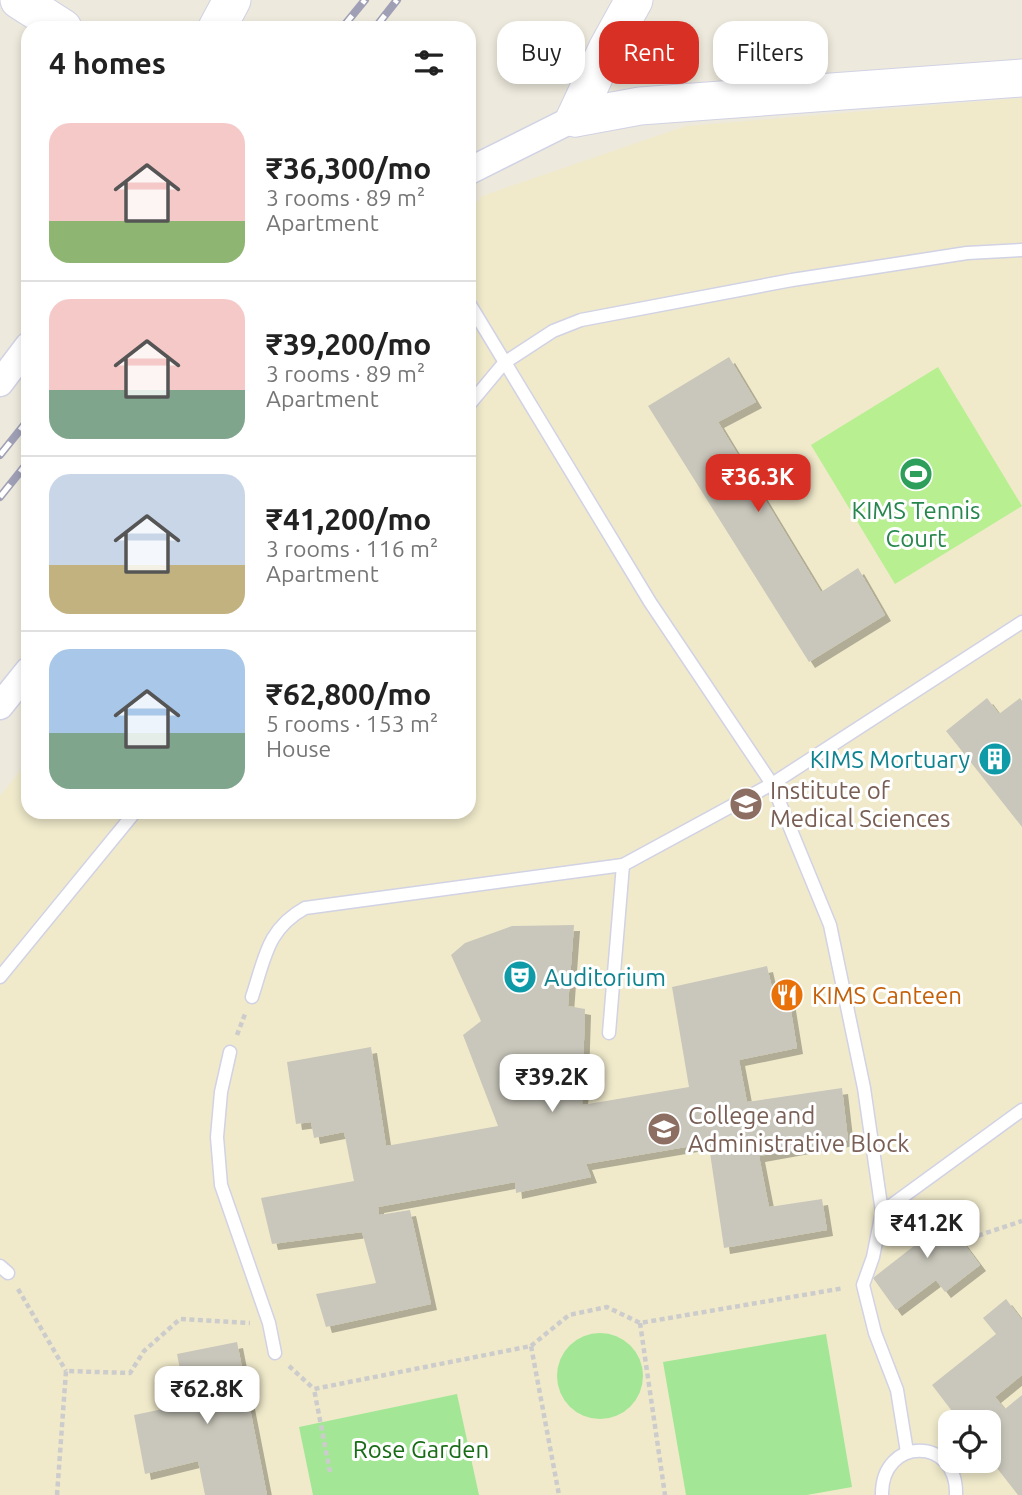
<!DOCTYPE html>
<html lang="en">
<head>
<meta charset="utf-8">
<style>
  body { margin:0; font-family:Ubuntu,sans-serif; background:#f6f6f6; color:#222; height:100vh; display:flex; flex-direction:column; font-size:26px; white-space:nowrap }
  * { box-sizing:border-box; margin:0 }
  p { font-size:23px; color:#767676 }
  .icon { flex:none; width:38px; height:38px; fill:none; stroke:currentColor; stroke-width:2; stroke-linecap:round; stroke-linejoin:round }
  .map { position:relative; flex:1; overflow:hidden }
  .side { position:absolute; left:21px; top:21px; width:455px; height:798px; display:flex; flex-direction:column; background:#fff; border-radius:21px; box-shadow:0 4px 10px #0003 }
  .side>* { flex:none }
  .banner { position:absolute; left:497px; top:21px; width:420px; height:63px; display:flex; gap:14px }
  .controls { position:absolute; left:938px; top:1410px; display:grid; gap:14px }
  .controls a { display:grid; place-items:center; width:63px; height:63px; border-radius:14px; background:#fff; box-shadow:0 4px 10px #0003; font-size:35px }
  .price { position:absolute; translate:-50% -60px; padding:0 16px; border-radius:14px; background:#fff; color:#222; font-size:23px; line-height:46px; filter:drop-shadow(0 2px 4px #0008) }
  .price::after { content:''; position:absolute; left:50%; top:42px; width:21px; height:16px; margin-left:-10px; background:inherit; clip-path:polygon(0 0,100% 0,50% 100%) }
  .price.on { background:#d93025; color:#fff }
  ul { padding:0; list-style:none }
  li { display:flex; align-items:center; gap:21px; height:175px; padding:0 28px }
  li+li { border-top:2px solid #e0e0e0 }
  li span { display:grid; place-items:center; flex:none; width:196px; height:140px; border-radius:21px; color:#555 }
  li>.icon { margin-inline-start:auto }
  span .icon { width:84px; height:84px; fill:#fffc; stroke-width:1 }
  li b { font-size:30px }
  h2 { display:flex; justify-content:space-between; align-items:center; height:84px; padding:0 28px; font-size:30px }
  .pill { padding:0 24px; border-radius:21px; background:#fff; box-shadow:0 4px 10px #0003; font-size:24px; line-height:63px }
  .pill.on { background:#d93025; color:#fff }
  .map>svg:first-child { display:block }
  .education { fill:#f0eacb; fill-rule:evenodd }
  .green { fill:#a3e796 }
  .pitch { fill:#b7ef91 }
  .building { fill:#c9c7bb; filter:url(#shadow) }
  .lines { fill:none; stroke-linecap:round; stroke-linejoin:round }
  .lane-casing { stroke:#d1d2e4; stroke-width:15 }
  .street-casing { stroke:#d1d2e4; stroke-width:29 }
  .secondary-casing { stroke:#d1d2e4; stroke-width:39 }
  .path { stroke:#ccc; stroke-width:4.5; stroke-dasharray:5 3.5; stroke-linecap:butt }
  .lane { stroke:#fff; stroke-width:12 }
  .street { stroke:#fff; stroke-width:26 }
  .secondary { stroke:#fff; stroke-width:37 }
  .rail-casing { stroke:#9f9fb6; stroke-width:8 }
  .rail { stroke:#fff; stroke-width:5; stroke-dasharray:16; stroke-linecap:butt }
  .labels { text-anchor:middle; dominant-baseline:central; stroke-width:6; stroke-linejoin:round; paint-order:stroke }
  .leisure-label { font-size:24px; fill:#27864d; stroke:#fff }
  .culture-label { font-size:24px; fill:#0d838f; stroke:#fff; text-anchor:end }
  .education-label { font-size:24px; fill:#785e54; stroke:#fff; text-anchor:start }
  .food-label { font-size:24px; fill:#c56008; stroke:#fff; text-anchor:start }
  .park-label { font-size:24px; fill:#196c16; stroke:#fff }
</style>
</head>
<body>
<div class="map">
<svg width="1022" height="1495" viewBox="0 0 1022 1495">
  <defs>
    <filter id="shadow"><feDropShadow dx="6" dy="6" stdDeviation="0" flood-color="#0004"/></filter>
  </defs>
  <rect width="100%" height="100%" fill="#ede9dc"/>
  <!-- education -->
  <path class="education" d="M1022,98V1495H0V796L28,761V812H469V212L482,196L686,126ZM950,1423H989V1461H950Z"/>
  <!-- green -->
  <g class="green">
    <circle cx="600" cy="1376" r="43"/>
    <path d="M826,1334L852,1487L807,1495H686L663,1362Z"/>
    <path d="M457,1394L479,1495H313L299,1427Z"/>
  </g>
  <!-- pitch -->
  <path class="pitch" d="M938,367L1022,506L895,584L811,445Z"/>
  <!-- building -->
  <g class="building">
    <path d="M729,357L756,402L718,422L821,592L858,568L885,615L809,662L648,406Z"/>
    <path d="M987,698L999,714L1020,698L1022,701V827L946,731Z"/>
    <path d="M574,925L568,1006L585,1009L582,1105L689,1087L672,987L767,966L772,988L786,980L797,1048L739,1060L747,1102L842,1088L848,1140L759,1156L769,1207L822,1199L827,1230L724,1248L710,1153L737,1147L733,1139L586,1164L591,1177L525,1191L516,1193L515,1182L378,1207L379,1215L410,1210L431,1304L326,1327L316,1294L376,1283L362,1232L272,1244L261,1198L354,1181L344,1132L314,1138L311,1122L296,1124L287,1062L371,1047L386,1146L498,1126L463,1035L481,1021L451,955L465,943L512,926Z"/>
    <path d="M933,1202L980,1265L945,1292L936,1280L896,1310L873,1278L919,1242L906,1223Z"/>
    <path d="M1006,1299L1022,1320V1375L995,1397L1005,1409L1022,1395V1495H1018L989,1458V1423H961L932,1385L996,1334L983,1318Z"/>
    <path d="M237,1342L267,1495H205L198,1461L145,1474L134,1415L187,1404L177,1354Z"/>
  </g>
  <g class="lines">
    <defs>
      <g id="lane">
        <path d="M469,303L650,602L772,784L830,925L864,1088L882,1212L873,1257L863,1285L875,1333L897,1390L907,1452"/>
        <path d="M469,405L504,363L553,331L581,320L792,280L967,253L1022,250"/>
        <path d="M0,977L135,812"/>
        <path d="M252,997C265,958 267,929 305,908L623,865L772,784L1022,622"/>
        <path d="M609,1033L623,865"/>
        <path d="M230,1052L221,1092L217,1137L221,1185L269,1323L275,1353"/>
        <path d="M882,1212L1022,1110"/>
        <path d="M0,1266L8,1273"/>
        <path d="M882,1495C881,1436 958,1436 956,1495"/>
      </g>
      <g id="street">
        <path d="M469,171L575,118"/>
        <path d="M0,383L28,346"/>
        <path d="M0,706L28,671"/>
      </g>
      <g id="secondary">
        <path d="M19,0L63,28"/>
        <path d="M217,28L232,0"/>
        <path d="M575,118L640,106L1022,78"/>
        <path d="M575,118L607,49L634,0"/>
      </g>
    </defs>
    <!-- lane casing -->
    <use href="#lane" class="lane-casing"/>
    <!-- street casing -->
    <use href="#street" class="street-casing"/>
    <!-- secondary casing -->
    <use href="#secondary" class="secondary-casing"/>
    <!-- path -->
    <g class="path">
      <path d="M237,1035L245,1014"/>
      <path d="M962,1241L1022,1221"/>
      <path d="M18,1289L66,1371"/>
      <path d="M640,1323L665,1495"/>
      <path d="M531,1346L569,1315L607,1307L640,1323L844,1288"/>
      <path d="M289,1366L314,1389"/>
      <path d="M330,1472L314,1389L531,1346L559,1495"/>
      <path d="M57,1495L66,1371L130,1373L144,1351L180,1319L250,1323"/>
    </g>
    <!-- lane -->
    <use href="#lane" class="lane"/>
    <!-- street -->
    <use href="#street" class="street"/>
    <!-- secondary -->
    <use href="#secondary" class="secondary"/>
    <defs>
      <g id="rail">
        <path d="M342,28L365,0"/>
        <path d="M375,28L397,0"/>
        <path d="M0,455L28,420"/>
        <path d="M0,497L28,462"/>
      </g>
    </defs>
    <!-- rail casing -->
    <use href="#rail" class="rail-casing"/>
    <!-- rail -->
    <use href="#rail" class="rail"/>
  </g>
  <!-- icons -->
  <defs>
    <symbol id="stadium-disc" viewBox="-11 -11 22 22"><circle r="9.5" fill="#2e9e5b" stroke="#fff"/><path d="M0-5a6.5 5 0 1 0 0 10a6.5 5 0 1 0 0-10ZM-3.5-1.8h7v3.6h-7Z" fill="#fff"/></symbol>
    <symbol id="building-disc" viewBox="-11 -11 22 22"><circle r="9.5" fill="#0f9aa8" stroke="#fff"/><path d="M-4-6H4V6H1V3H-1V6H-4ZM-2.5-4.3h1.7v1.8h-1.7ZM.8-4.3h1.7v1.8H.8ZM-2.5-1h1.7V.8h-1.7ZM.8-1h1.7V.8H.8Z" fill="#fff"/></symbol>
    <symbol id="university-disc" viewBox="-11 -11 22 22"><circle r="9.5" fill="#8d6e63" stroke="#fff"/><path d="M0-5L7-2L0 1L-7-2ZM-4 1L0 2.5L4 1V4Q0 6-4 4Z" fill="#fff"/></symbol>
    <symbol id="theatre-disc" viewBox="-11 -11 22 22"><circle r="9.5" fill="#0f9aa8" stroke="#fff"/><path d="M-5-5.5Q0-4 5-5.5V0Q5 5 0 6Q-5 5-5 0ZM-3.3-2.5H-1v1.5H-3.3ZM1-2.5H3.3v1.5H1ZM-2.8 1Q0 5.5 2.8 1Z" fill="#fff"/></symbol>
    <symbol id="restaurant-disc" viewBox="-11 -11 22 22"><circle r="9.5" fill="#e8710a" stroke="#fff"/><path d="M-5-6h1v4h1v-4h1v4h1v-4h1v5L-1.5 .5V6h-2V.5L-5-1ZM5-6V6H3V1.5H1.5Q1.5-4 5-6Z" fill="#fff"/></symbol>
  </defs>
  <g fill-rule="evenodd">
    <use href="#stadium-disc" x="897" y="455" width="38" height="38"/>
    <use href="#building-disc" x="976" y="740" width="38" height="38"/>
    <use href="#university-disc" x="727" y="785" width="38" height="38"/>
    <use href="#theatre-disc" x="501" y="958" width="38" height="38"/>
    <use href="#restaurant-disc" x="768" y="976" width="38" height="38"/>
    <use href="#university-disc" x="645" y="1110" width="38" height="38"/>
  </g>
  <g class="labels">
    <!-- leisure labels -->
    <g class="leisure-label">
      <text x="916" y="510">KIMS Tennis<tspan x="916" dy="28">Court</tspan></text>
    </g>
    <!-- culture labels -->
    <g class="culture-label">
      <text x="970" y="759">KIMS Mortuary</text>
      <text x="544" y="977" text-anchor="start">Auditorium</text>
    </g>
    <!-- education labels -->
    <g class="education-label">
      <text x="770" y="790">Institute of<tspan x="770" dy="28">Medical Sciences</tspan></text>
      <text x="688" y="1115">College and<tspan x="688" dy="28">Administrative Block</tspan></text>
    </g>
    <!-- food labels -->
    <g class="food-label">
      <text x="812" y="995">KIMS Canteen</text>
    </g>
    <!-- park labels -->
    <g class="park-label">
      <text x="421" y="1449">Rose Garden</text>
    </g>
  </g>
</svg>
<div class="controls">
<a><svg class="icon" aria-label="locate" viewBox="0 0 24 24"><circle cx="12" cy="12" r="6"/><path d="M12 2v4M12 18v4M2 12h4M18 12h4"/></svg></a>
</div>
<b class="price on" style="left:758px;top:514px">₹36.3K</b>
<b class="price" style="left:552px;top:1114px">₹39.2K</b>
<b class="price" style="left:927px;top:1260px">₹41.2K</b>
<b class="price" style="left:207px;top:1426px">₹62.8K</b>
<div class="banner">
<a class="pill">Buy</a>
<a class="pill on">Rent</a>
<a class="pill">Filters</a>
</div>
<section class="side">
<h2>4 homes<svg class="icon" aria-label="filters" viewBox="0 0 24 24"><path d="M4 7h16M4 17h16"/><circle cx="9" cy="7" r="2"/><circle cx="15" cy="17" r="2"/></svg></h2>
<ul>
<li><span style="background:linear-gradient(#f6c9c9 70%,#8fb573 0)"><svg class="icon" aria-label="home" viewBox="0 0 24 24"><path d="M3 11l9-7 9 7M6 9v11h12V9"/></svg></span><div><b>₹36,300/mo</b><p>3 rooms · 89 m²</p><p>Apartment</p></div></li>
<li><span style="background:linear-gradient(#f6c9c9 65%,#7fa58c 0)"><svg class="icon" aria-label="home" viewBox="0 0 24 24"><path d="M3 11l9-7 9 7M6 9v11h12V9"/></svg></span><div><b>₹39,200/mo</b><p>3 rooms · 89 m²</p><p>Apartment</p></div></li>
<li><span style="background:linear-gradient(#c9d6e8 65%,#c2b280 0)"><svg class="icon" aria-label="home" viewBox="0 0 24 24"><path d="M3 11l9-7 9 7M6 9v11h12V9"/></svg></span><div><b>₹41,200/mo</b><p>3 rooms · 116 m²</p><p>Apartment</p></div></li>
<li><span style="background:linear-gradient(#a9c7e8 60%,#7fa58c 0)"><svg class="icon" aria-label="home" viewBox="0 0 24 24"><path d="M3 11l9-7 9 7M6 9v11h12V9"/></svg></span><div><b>₹62,800/mo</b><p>5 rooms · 153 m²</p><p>House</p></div></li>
</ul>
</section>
</div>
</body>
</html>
